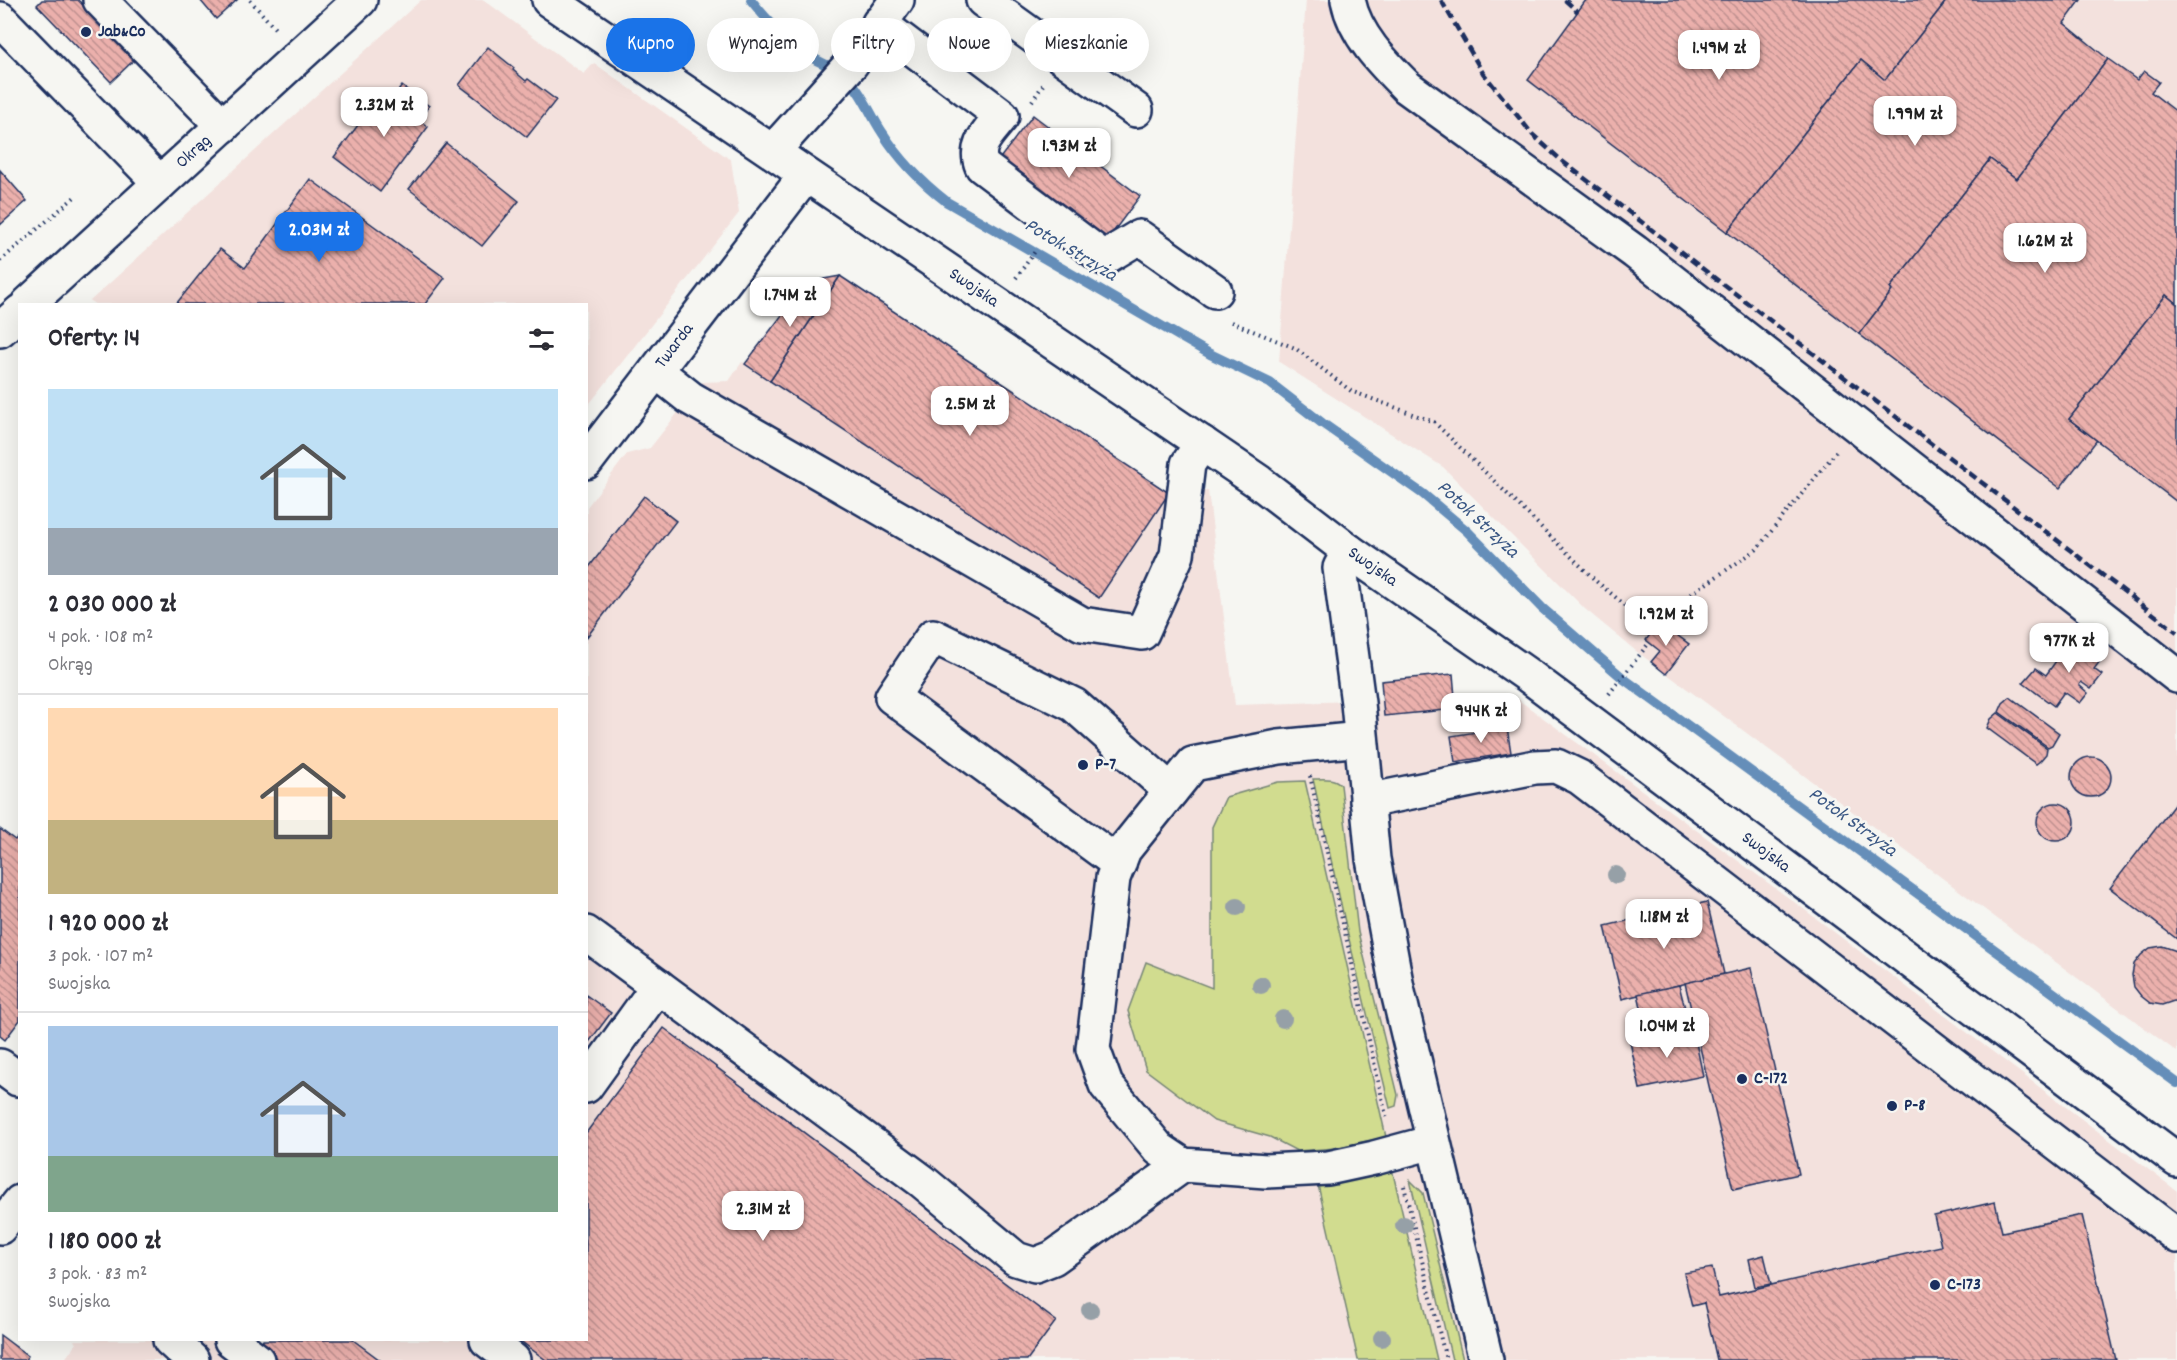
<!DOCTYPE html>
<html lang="pl">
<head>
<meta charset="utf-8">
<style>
  body { margin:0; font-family:Dekko,sans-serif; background:#f2f2f3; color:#2b2b33; height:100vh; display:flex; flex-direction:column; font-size:22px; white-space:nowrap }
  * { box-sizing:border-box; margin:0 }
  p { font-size:20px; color:#7c7c81 }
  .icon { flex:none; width:33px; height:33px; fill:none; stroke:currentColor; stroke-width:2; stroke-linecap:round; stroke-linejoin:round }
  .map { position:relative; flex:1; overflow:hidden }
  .details { position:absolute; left:18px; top:303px; width:570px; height:1038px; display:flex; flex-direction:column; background:#fff; border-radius:0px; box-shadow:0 6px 24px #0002 }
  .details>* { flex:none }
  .banner { position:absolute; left:606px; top:18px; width:570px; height:54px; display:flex; gap:12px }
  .price { position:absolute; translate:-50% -51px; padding:0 14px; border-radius:12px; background:#fff; color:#222; font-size:20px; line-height:39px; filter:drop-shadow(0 2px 3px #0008) }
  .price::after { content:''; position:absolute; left:50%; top:36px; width:18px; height:14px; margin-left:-9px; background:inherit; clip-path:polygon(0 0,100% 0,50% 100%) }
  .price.current { background:#1a73e8; color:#fff }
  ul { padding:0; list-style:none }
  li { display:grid; align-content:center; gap:12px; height:318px; padding:0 30px }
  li+li { border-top:2px solid #e1e1e2 }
  li span { display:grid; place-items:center; height:186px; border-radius:0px; color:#555 }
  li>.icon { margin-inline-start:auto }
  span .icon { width:108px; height:108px; fill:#fffc; stroke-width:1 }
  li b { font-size:26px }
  h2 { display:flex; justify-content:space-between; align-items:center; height:72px; padding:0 30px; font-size:26px }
  .tag { padding:0 21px; border-radius:27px; background:#fff; box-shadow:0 6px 24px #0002; font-size:21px; line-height:54px }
  .tag.current { background:#1a73e8; color:#fff }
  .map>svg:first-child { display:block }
  .built { fill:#f3e1dd }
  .green { fill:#d1dc8f; stroke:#768676; stroke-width:1.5 }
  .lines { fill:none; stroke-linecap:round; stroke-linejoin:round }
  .stream { stroke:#658eb9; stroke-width:10 }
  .building { fill:url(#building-back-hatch); stroke:#1b2f5e; stroke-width:1.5 }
  .minor-casing { stroke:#1b2f5e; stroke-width:38 }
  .path { stroke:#1b2f5e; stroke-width:4; stroke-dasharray:1.5 4.5; stroke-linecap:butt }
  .minor { stroke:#f6f6f2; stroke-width:33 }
  .rail { stroke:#1b2f5e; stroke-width:4.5; stroke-dasharray:9 4.5; stroke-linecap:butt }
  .tree { fill:#96a0a7 }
  .poi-dot { fill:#1b2f5e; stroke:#f6f6f2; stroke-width:2 }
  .labels { text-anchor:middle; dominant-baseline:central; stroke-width:5; stroke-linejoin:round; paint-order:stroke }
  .poi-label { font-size:18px; font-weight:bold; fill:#1b2f5e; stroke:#f6f6f2; text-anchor:start }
  .street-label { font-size:18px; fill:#1b2f5e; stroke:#f6f6f2 }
  .water-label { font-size:20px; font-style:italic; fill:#3a5784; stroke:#f6f6f2 }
</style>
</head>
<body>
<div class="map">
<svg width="2177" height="1360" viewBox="0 0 2177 1360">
  <defs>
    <pattern id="building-back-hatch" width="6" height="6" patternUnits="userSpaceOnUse" patternTransform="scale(1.5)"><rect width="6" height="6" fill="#ebb0ac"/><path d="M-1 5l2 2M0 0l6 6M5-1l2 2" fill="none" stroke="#be908f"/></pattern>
  </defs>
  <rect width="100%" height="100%" fill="#f6f6f2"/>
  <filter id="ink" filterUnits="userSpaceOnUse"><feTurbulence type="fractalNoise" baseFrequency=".0167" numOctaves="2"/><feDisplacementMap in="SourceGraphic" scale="12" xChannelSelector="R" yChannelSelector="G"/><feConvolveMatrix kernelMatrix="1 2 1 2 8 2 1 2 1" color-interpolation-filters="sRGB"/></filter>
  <g filter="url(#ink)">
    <!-- built -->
    <g class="built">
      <path d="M421,0H484L584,74L594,63L731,160L739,213L587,407L586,304H95L90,301Z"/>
      <path d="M1306,0H2177V1052L1636,651L1585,609L1443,467L1279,362Z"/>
      <path d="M840,276L1167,492L1208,491L1235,705L1383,700L1381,681L1453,674L1456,698H1516L1801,907L2177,1191V1360H64L76,1344L74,1340H586L587,507L627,454L650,448L702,382L729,381L742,362L745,363L807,282Z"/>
    </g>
    <!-- green -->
    <g class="green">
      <path d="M1313,779C1323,779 1334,777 1341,785L1358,932L1398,1095L1396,1106L1390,1108L1347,931Z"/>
      <path d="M1305,781L1386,1137L1336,1148L1297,1151L1270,1137L1214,1121L1146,1070L1128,1011L1146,962L1212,988V827L1226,797L1278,782Z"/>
      <path d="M1392,1169L1437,1360H1358L1318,1185Z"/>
      <path d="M1410,1180L1423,1193L1463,1360H1452Z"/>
    </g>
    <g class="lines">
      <!-- stream -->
      <path class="stream" d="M751,0C768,22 788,42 811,57C822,64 837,68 847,77C862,92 870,114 882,132C899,159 921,182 947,202L1210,354L1270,383L1322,423L1423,494L1467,531L1542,608L1624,679L2177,1083"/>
    </g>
    <!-- building -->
    <g class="building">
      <path d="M42,0H78L135,59L111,82L37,5Z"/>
      <path d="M200,0H237L216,19Z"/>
      <path d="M1586,0H1947L1885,80L1861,60L1727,232L1528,80Z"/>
      <path d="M1947,0H2081L2064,23L2108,59L2017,179L1990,159L1890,288L1892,291L1859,334L1727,232L1861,60L1885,80Z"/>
      <path d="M488,47L514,68L513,70L526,81L528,79L556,100L527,137L459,85Z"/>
      <path d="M2108,59L2137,80L2144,71L2159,82L2151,92L2177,112V304L2166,295L2069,419L2097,440L2060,488L1859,334L1892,291L1890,288L1990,159L2017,179Z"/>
      <path d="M402,86L429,106L419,120L428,127L380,192L334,157L382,93L391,100Z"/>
      <path d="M1033,115L1140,196L1105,243L997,162Z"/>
      <path d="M446,143L519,201L482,246L409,189Z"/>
      <path d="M0,170L27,201L0,225Z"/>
      <path d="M310,179L445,278L425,304H176L220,249L245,268Z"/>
      <path d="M840,276L1169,493L1099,598L770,381Z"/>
      <path d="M840,276L770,381L745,364L807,282Z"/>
      <path d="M2166,295L2177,304V502L2069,419Z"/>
      <path d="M644,496L676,521L586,638V571Z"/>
      <path d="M1659,622L1689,644L1666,674L1651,662L1660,651L1646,640Z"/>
      <path d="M2071,640L2085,650L2092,641L2107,652L2094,669L2102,675L2091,689L2081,682L2079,685L2088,693L2080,703L2064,692L2054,706L2023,683L2036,668L2046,675Z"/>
      <path d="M1453,674L1456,709L1384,716L1381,681Z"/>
      <path d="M2010,697L2059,733L2052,745L2048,747L1999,712L2003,703Z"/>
      <path d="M1998,713L2047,748L2046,754L2040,761L2036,764L1987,728L1991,719Z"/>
      <path d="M1507,727L1511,753L1455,762L1451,736Z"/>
      <circle cx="2091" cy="777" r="20"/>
      <path d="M2177,801V939L2110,888Z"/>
      <circle cx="2056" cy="822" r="19"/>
      <path d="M0,829L15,840L20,834V1020L5,1040L0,1036Z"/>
      <path d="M1707,902L1724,974L1622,999L1605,926Z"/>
      <path d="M2162,946L2177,951V1000L2162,1005L2150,1003L2141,996L2134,987L2132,975L2134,964L2141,955L2150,948Z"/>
      <path d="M1751,968L1799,1174L1733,1189L1685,983Z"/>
      <path d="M1679,985L1689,1024L1647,1034L1638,994Z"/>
      <path d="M586,995L611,1013L586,1046Z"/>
      <path d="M664,1028L1056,1321L1027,1360H546L519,1340H586V1133Z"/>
      <path d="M1693,1028L1703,1076L1640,1089L1630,1042Z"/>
      <path d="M1995,1202L2002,1232L2082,1215L2116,1360H1717L1704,1303L1692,1306L1684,1273L1712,1268L1719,1297L1941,1246L1934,1216Z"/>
      <path d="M1764,1255L1771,1284L1755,1287L1749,1259Z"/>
      <path d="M0,1335L28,1356L25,1360H0Z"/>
      <path d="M263,1340H353L380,1360H279L259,1345Z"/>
    </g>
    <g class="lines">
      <defs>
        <g id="minor">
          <path d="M100,0L223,126"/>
          <path id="s1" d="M549,0L1259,482L1349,551L1529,676L2177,1160"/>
          <path d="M983,0L1136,110"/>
          <path d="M1348,0C1355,35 1383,63 1407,87L1635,252L2177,676"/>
          <path d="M0,19L160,183"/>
          <path d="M879,23L1002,116C989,133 973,145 982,166L1104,258L1139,237L1215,291"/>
          <path d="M773,151L851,64L897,0"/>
          <path id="s2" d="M28,304L360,0"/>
          <path d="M0,330L20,312"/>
          <path d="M656,371L690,398L1082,624L1142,633L1177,555L1188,464L1202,443"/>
          <path id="s3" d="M586,462L806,175"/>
          <path d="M1349,551L1340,568L1358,703L1373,859L1397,988L1486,1360"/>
          <path d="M1361,739L1279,747L1193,764L1124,850L1113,878L1093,1049L1106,1085L1159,1149L1183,1165L1266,1171L1328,1168L1374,1158L1433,1142"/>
          <path d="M1367,801L1535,767L1556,766L1579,777L2177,1236"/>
          <path d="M1119,864L892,697L933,636L1074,705L1171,791"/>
          <path d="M586,933L922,1181L1016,1259L1035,1265L1053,1258L1183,1165"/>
          <path d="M0,1066L18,1079L20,1076"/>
          <path d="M586,1086L658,986"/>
          <path d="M0,1227L20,1202"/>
          <path d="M170,1340L192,1360"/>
          <path d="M231,1340L257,1360"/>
          <path d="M487,1340L513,1360"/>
        </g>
      </defs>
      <!-- minor casing -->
      <use href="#minor" class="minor-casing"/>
      <!-- path -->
      <g class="path">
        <path d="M250,0L277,31"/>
        <path d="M1032,101L1043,85"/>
        <path d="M0,261L77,195"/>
        <path d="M1016,278L1036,250"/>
        <path d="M1231,322L1295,348L1351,391L1434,422L1597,582L1654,629"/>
        <path d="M1663,625L1688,596L1756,550L1836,452"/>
        <path d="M1609,694L1649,643"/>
        <path d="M1310,776L1387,1120"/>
        <path d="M1404,1186L1446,1360"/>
      </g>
      <!-- minor -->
      <use href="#minor" class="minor"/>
      <!-- rail -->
      <g class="rail">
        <path d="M1441,0L1483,73L1533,135L1562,161L2177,632"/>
        <path d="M1565,0L1578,12"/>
      </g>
    </g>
    <!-- trees -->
    <g class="tree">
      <circle cx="1616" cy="875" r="9"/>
      <circle cx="1237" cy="907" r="9"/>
      <circle cx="1261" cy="985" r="9"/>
      <circle cx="1283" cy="1019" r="9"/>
      <circle cx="1404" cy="1225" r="9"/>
      <circle cx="1090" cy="1310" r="9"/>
      <circle cx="1382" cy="1338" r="9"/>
    </g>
  </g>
  <!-- markers -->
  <g class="poi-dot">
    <circle cx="86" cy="32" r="6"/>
    <circle cx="1083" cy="765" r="6"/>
    <circle cx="1742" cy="1079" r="6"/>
    <circle cx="1892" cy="1106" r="6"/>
    <circle cx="1935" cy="1285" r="6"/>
  </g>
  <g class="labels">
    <!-- poi labels -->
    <g class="poi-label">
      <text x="98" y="32">Jab&amp;Co</text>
      <text x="1095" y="765">P-7</text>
      <text x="1754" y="1079">C-172</text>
      <text x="1904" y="1106">P-8</text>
      <text x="1947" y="1285">C-173</text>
    </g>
    <!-- street labels -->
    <g class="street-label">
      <text stroke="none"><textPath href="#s2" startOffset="225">Okrąg</textPath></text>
      <text stroke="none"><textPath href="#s1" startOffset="513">Swojska</textPath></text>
      <text stroke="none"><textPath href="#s3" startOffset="146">Twarda</textPath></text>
      <text stroke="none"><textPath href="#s1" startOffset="1000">Swojska</textPath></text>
      <text stroke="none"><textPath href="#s1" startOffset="1486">Swojska</textPath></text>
    </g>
    <!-- water labels -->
    <g class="water-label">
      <text transform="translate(1070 251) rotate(31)">Potok Strzyża</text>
      <text transform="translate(1477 520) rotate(43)">Potok Strzyża</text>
      <text transform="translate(1852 823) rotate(36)">Potok Strzyża</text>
    </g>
  </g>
</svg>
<b class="price" style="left:1719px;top:81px">1.49M zł</b>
<b class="price" style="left:384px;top:138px">2.32M zł</b>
<b class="price" style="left:1915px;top:147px">1.99M zł</b>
<b class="price" style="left:1069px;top:179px">1.93M zł</b>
<b class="price current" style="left:319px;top:263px">2.03M zł</b>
<b class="price" style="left:2045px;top:274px">1.62M zł</b>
<b class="price" style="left:790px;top:328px">1.74M zł</b>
<b class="price" style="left:970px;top:437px">2.5M zł</b>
<b class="price" style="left:1666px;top:647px">1.92M zł</b>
<b class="price" style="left:2069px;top:674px">977K zł</b>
<b class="price" style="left:1481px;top:744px">944K zł</b>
<b class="price" style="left:1664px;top:950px">1.18M zł</b>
<b class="price" style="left:1667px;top:1059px">1.04M zł</b>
<b class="price" style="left:763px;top:1242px">2.31M zł</b>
<div class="banner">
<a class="tag current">Kupno</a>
<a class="tag">Wynajem</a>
<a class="tag">Filtry</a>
<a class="tag">Nowe</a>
<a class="tag">Mieszkanie</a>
</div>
<section class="details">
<h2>Oferty: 14<svg class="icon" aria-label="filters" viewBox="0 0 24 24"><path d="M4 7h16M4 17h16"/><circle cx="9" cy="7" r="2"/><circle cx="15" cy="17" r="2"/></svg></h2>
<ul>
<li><span style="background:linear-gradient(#bfe0f5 75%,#9aa5b1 0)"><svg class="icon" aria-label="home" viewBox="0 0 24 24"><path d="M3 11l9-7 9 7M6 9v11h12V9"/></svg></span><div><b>2 030 000 zł</b><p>4 pok. · 108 m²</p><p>Okrąg</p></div></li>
<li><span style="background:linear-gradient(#ffd9b3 60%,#c2b280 0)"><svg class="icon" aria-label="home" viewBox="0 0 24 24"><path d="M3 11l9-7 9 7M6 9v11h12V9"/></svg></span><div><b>1 920 000 zł</b><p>3 pok. · 107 m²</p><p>Swojska</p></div></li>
<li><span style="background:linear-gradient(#a9c7e8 70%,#7fa58c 0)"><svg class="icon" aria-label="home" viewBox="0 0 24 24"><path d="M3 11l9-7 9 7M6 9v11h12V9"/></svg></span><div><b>1 180 000 zł</b><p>3 pok. · 83 m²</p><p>Swojska</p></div></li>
</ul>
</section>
</div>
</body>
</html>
